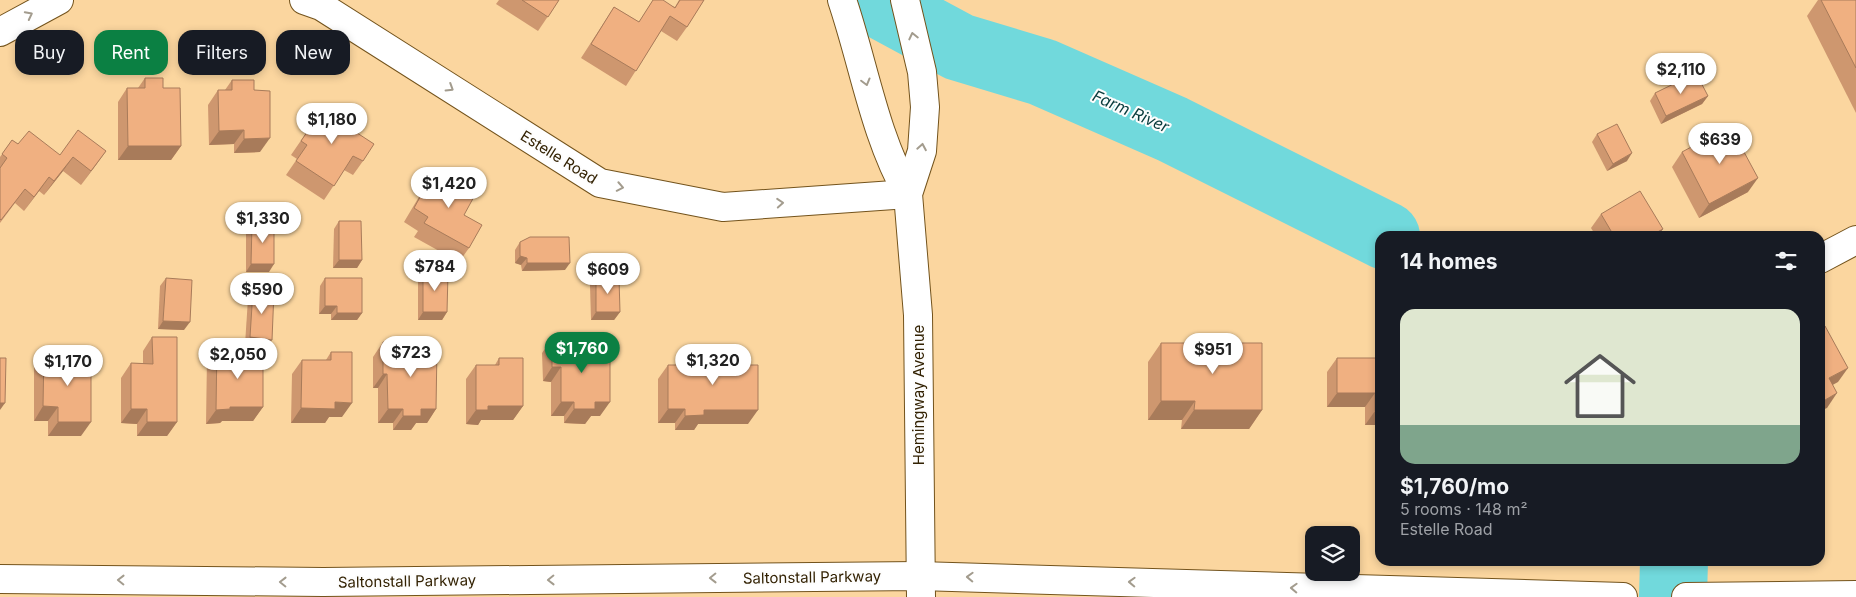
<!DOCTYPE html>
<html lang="en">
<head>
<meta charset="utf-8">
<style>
  body { margin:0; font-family:Inter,sans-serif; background:#242831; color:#f1f3f6; height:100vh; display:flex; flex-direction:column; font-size:19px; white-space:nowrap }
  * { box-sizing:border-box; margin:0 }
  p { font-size:16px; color:#9ea1a6 }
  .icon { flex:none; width:28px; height:28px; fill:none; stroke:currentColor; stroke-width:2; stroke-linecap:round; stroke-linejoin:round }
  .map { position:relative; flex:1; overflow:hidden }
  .sheet { position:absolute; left:1375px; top:231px; width:450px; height:335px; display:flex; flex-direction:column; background:#171b24; border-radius:15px; box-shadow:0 2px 8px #0003 }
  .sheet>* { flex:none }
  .banner { position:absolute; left:15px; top:30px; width:475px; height:45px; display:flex; gap:10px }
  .controls { position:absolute; left:1305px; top:526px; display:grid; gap:10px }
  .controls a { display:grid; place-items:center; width:55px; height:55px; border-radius:10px; background:#171b24; box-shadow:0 2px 8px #0003; font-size:25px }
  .price { position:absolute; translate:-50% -42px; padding:0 11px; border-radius:18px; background:#fff; color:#222; font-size:16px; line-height:32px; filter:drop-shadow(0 1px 2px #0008) }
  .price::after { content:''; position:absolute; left:50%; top:30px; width:15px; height:11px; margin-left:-8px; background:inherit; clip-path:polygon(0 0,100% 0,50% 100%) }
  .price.current { background:#0b8043; color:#fff }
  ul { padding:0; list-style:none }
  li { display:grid; align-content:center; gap:10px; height:265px; padding:0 25px }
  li+li { border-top:1px solid #363941 }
  li span { display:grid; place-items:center; height:155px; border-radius:15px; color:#555 }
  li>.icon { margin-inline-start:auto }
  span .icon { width:90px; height:90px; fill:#fffc; stroke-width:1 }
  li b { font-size:21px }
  h2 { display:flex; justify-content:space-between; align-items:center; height:60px; padding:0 25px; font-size:21px }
  .pill { padding:0 18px; border-radius:15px; background:#171b24; box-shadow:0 2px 8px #0003; font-size:18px; line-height:45px }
  .pill.current { background:#0b8043; color:#fff }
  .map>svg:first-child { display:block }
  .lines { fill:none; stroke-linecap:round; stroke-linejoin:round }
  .river { stroke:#71d9dc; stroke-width:68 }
  .minor-casing { stroke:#73531c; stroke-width:30 }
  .secondary-casing { stroke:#73531c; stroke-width:30 }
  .primary-casing { stroke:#73531c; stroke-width:30 }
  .minor { stroke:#fff; stroke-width:28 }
  .secondary { stroke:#fff; stroke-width:28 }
  .primary { stroke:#fff; stroke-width:28 }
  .wall { fill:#ce976f }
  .shaded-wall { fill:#a87b5a }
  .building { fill:#f0b081; stroke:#a87b5a }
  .oneway { stroke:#a39c8e }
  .labels { text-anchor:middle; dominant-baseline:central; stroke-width:4; stroke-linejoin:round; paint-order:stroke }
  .street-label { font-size:15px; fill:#332203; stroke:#fdfdfd }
  .water-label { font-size:16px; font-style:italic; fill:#093c3d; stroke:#fdfdfd }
</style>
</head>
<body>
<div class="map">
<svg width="1856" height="597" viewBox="0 0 1856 597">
  <rect width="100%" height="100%" fill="#fbd69f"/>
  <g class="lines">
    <!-- river -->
    <g class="river">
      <path d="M872,0L959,47L1042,72L1172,129L1386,236"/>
      <path d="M1673,597L1674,561"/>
    </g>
    <defs>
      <g id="minor">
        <path d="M304,0L321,6L600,183L723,207L908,194"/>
        <path d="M0,32L59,0"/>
        <path d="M1820,259L1856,240"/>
      </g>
      <g id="secondary">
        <path d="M842,0C864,65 874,134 908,194"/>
        <path d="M905,0L922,72L925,107L922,151L908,194L918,315L921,597"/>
      </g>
      <g id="primary">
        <path d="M0,579L323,582L919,576L1623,597"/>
        <path d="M1686,597L1856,595"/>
      </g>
    </defs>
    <!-- minor casing -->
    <use href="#minor" class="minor-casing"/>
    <!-- secondary casing -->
    <use href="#secondary" class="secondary-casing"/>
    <!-- primary casing -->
    <use href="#primary" class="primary-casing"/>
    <!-- minor -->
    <use href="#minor" class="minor"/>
    <!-- secondary -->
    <use href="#secondary" class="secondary"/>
    <!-- primary -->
    <use href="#primary" class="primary"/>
  </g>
  <!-- wall -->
  <g class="wall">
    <path d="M499,0H559L538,31L496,4Z"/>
    <path d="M653,0L675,7L679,0H704L687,27L677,41L661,31L626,86L581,58L605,21L614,7L639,22Z"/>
    <path d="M1818,0H1856V113L1807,16Z"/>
    <path d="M145,78L163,88L181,146L171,160H118V102L127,88H138Z"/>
    <path d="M232,80L254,90L260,152L234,153V144L209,145L208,105L218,90H225Z"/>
    <path d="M1655,93L1708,96L1702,104L1661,124L1650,101Z"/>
    <path d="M326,104L351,129L363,161L353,175L344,170L324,200L286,175L297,159L291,155Z"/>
    <path d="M1597,134L1627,161L1607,171L1592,142Z"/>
    <path d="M12,140L18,144L60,155L106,151L81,185L63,171L44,195L39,191L24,211L15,203L0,223V157Z"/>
    <path d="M1682,152L1748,192L1699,218L1672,167Z"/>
    <path d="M435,170L464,215L469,248L459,262L414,237L418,231L404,222L426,185Z"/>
    <path d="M1601,214L1663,229L1657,236H1596L1591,228Z"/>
    <path d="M339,221L362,260L357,268H333L334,229Z"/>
    <path d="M252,224L269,272H246V232Z"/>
    <path d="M520,242L565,270L522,271L521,265L515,263V250Z"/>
    <path d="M423,273L447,312L442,320H418V281Z"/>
    <path d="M166,278L184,330L158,329L160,286Z"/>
    <path d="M325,278L362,313L357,320H331V314H319L320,286Z"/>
    <path d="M596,278L620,312L614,320H591L590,285Z"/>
    <path d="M253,290L266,347L245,345L248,298Z"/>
    <path d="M152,337L177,422L167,436H137V424L121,423V378L131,363H143V351Z"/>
    <path d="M552,339L580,358H582L585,353L600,416H591L585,424L564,423V416H551V382L543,381L542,353Z"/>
    <path d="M383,342L407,355L413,347L436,409L427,423H416L411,430H393V423H378V388H373V357Z"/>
    <path d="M217,343L236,366L240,360L263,407L253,421H222L220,423L206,424L207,357Z"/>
    <path d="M1161,343L1262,410L1249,429H1181L1182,420H1148V362Z"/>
    <path d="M44,350L63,366L68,358L81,436H48V421H34V364Z"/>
    <path d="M331,352L342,417H329L325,423H291L292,374L302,360H326Z"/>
    <path d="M710,353L737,365L748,424H698L694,430H675V423H658V379L668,365H692L695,360H705Z"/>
    <path d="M499,358L523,406L513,420H481L478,425L466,424V379L476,365H495Z"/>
    <path d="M1337,358H1380V425H1365V407H1327V372Z"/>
  </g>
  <!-- shaded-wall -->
  <g class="shaded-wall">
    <path d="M1708,96L1702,104L1661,124L1666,116Z"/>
    <path d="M244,130L234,144L209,145L219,131Z"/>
    <path d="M270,138L260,152L234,153L244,139Z"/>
    <path d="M128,146H181L171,160H118Z"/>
    <path d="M106,151L96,165L81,185L91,171Z"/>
    <path d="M1632,153L1627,161L1607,171L1613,164Z"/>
    <path d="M73,157L63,171L44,195L54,181Z"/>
    <path d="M49,177L39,191L24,211L34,197Z"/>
    <path d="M1758,178L1748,192L1699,218L1709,204Z"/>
    <path d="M1663,229L1657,236H1650Z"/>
    <path d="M520,256L527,258L521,265L515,263Z"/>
    <path d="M339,260H362L357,268H333Z"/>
    <path d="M527,263H570L565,270L522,271Z"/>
    <path d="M251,264H274L269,272H246Z"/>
    <path d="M325,306H337L331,314H319Z"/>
    <path d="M423,312H447L442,320H418Z"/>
    <path d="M596,312H620L614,320H591Z"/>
    <path d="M337,313H362L357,320H331Z"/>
    <path d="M163,321L190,322L184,330L158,329Z"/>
    <path d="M250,337L272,340L266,347L245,345Z"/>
    <path d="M552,367H561L551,382L543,381Z"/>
    <path d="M1848,368L1838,382L1820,392L1829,378Z"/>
    <path d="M383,374H387L378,388H373Z"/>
    <path d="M1337,393H1375L1365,407H1327Z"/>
    <path d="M1837,393L1827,408L1820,411V403Z"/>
    <path d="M1161,401H1195L1182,420H1148Z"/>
    <path d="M335,402L352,403L342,417H329L325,423H291L301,408Z"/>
    <path d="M561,402H574L564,416H551Z"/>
    <path d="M595,402H610L600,416H591L585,424L564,423L574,409Z"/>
    <path d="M0,403H5L0,410Z"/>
    <path d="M43,406L58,407L48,421H34Z"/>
    <path d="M488,406H523L513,420H481L478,425L466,424L476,410Z"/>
    <path d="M230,407H263L253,421H222L220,423L206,424L216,410Z"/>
    <path d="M131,409H147L137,424L121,423Z"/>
    <path d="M388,409H403L393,423H378Z"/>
    <path d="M421,409H436L427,423H416L411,430H393L403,416Z"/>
    <path d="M668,409H685L675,423H658Z"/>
    <path d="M704,410H758L748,424H698L694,430H675L685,416Z"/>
    <path d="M1194,410H1262L1249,429H1181Z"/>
    <path d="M1375,411H1380V425H1365Z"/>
    <path d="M58,422H91L81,436H48Z"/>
    <path d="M147,422H177L167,436H137Z"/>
  </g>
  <!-- building -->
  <g class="building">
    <path d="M522,0H559L548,17Z"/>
    <path d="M653,0H663L675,8L680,0H704L687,27L670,16L636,71L591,44L614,7L639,22Z"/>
    <path d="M1821,0H1856V68Z"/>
    <path d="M1696,73L1708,96L1666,116L1655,93Z"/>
    <path d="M145,78H163V88H180L181,146H128L127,88H145Z"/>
    <path d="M232,80H254V90L270,91V138L244,139V130L219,131L218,90H232Z"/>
    <path d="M326,104L356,123L351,129L374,144L363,161L353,156L334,186L296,161L307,145L301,141Z"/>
    <path d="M1617,124L1632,153L1613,164L1597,134Z"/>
    <path d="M1730,126L1758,178L1709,204L1682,152Z"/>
    <path d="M78,130L106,151L91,171L73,157L54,181L49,177L34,197L25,189L1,220L0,219V168L7,158L2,154L12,140L18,144L29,131L60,155Z"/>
    <path d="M435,170L476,193L464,215L482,225L469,248L424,223L428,217L414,208Z"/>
    <path d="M1640,191L1663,229L1650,236H1614L1601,214Z"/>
    <path d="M339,221H361L362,260H339Z"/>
    <path d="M252,224H274V264H251Z"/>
    <path d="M530,237H569L570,263H527V258L520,256V242Z"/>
    <path d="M423,273H448L447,312H423Z"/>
    <path d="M166,278L192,280L190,322L163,321Z"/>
    <path d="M325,278H362V313H337V306H325Z"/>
    <path d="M596,278H619L620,312H596Z"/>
    <path d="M253,290L274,291L272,340L250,337Z"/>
    <path d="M1825,326L1848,368L1829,378L1837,393L1820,403V329Z"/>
    <path d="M152,337H177V422H147V409H131V363L153,364Z"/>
    <path d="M552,339H580V358H586L585,353H610V402H595V409H574V402H561V367H552Z"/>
    <path d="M383,342L407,343V367L413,366V347H437L436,409H421V416H403V409H388L387,374H383Z"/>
    <path d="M217,343H236L235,366H240V360H263V407H230V409L216,410Z"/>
    <path d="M1161,343H1262V410H1194L1195,401H1161Z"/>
    <path d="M44,350H63V366H68V358H91V422H58V407L43,406Z"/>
    <path d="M331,352H352V403L335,402V409L301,408L302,360H331Z"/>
    <path d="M710,353H737V365H758V410H704V415L685,416V409H668V365H694L695,360H710Z"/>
    <path d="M0,358H6L5,403H0Z"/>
    <path d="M499,358H523V406H488V410H476V365H499Z"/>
    <path d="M1337,358H1380V411H1375V393H1337Z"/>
  </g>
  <!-- one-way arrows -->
  <defs><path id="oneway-chevron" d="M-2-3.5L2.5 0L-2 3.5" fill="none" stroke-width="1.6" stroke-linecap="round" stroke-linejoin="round" transform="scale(1.25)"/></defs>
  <g class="oneway">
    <use href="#oneway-chevron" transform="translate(29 15) rotate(-27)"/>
    <use href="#oneway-chevron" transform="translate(913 36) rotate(-103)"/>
    <use href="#oneway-chevron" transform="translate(866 82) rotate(75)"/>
    <use href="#oneway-chevron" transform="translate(450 88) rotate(32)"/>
    <use href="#oneway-chevron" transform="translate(922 147) rotate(-80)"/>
    <use href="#oneway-chevron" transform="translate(620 187) rotate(11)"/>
    <use href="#oneway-chevron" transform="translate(780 203) rotate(-4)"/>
    <use href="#oneway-chevron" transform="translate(970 577) rotate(-178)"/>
    <use href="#oneway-chevron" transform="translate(713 578) rotate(179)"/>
    <use href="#oneway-chevron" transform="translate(121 580) rotate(-179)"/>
    <use href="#oneway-chevron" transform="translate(551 580) rotate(179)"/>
    <use href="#oneway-chevron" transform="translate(283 582) rotate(-179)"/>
    <use href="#oneway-chevron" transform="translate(1132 582) rotate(-178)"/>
    <use href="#oneway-chevron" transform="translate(1294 588) rotate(-178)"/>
  </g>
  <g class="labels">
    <!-- street labels -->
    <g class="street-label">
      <text transform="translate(559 157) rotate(32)">Estelle Road</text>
      <text transform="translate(918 395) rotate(-90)">Hemingway Avenue</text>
      <text transform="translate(812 577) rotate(-1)">Saltonstall Parkway</text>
      <text transform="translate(407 581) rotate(-1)">Saltonstall Parkway</text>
    </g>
    <!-- water labels -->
    <g class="water-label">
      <text transform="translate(1131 111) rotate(24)">Farm River</text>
    </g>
  </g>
</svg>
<div class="controls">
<a><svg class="icon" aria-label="layers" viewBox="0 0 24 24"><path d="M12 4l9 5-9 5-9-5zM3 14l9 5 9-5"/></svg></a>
</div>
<b class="price" style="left:1681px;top:95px">$2,110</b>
<b class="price" style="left:332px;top:145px">$1,180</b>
<b class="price" style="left:1720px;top:165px">$639</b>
<b class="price" style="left:449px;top:209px">$1,420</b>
<b class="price" style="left:263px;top:244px">$1,330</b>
<b class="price" style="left:435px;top:292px">$784</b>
<b class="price" style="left:608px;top:295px">$609</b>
<b class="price" style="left:262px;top:315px">$590</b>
<b class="price current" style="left:582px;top:374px">$1,760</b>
<b class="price" style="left:1213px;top:375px">$951</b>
<b class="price" style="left:411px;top:378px">$723</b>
<b class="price" style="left:238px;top:380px">$2,050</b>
<b class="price" style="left:713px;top:386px">$1,320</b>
<b class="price" style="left:68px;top:387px">$1,170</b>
<div class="banner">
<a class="pill">Buy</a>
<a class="pill current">Rent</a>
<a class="pill">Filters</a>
<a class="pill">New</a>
</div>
<section class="sheet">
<h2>14 homes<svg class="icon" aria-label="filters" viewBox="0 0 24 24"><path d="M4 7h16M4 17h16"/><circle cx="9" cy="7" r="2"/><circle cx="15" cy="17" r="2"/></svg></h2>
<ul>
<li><span style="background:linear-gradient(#dfe7d0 75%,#7fa58c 0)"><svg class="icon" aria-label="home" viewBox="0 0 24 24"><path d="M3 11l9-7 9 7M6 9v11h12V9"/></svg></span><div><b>$1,760/mo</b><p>5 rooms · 148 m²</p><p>Estelle Road</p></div></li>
</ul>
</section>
</div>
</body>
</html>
